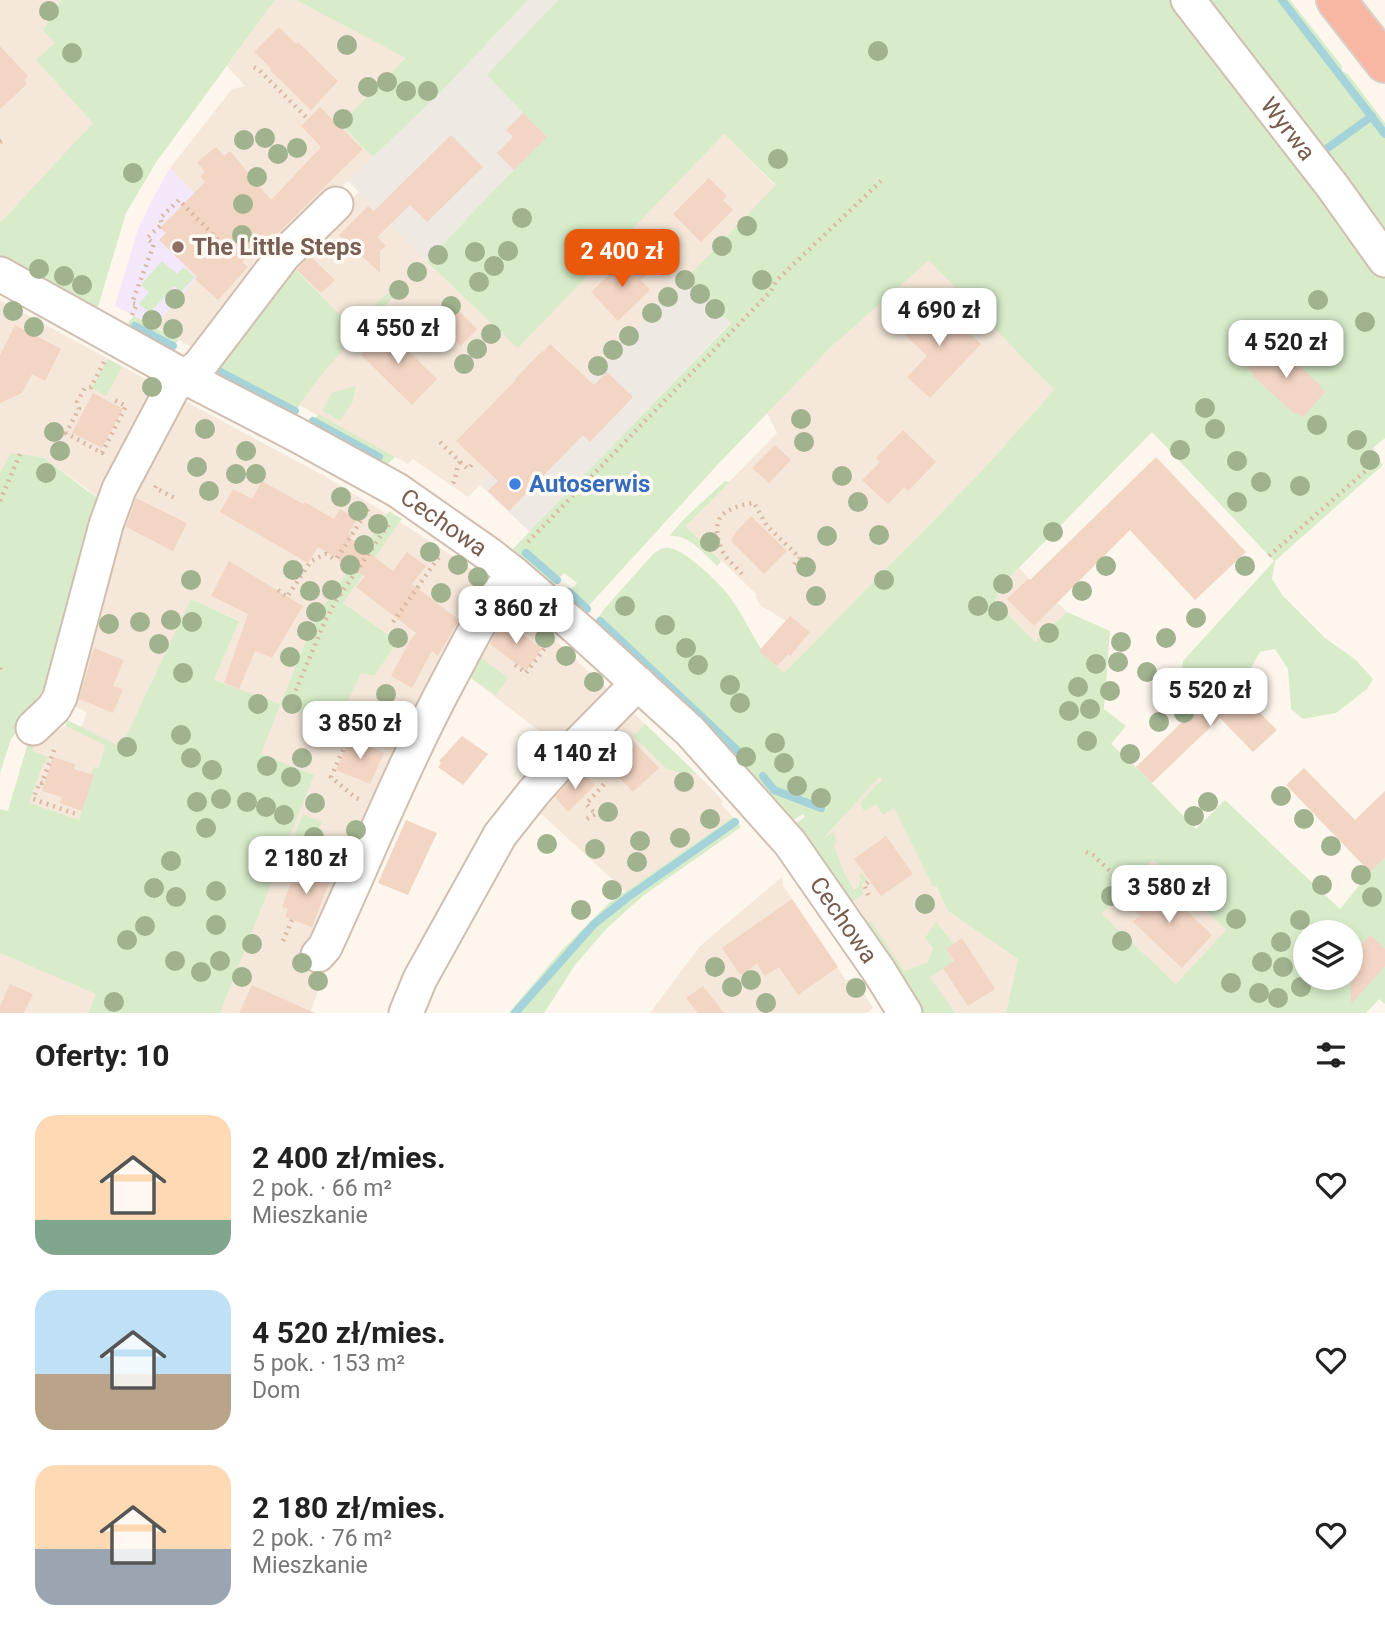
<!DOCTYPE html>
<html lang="pl">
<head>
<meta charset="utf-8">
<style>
  body { margin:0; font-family:Roboto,sans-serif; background:#f6f6f6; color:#222; height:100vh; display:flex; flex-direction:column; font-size:26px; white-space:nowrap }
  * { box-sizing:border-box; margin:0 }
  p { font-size:23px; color:#767676 }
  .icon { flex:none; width:38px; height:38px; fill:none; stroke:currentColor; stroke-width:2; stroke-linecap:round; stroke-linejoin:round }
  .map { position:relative; height:1013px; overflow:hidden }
  .side { display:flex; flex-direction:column; background:#fff; flex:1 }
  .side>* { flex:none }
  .fabs { position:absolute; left:1293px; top:920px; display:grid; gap:14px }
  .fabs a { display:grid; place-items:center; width:70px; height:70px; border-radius:50%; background:#fff; box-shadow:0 4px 10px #0003; font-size:35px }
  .price { position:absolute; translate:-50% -60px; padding:0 16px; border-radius:14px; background:#fff; color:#222; font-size:23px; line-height:46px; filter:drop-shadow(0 2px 4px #0008) }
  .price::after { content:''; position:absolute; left:50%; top:42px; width:21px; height:16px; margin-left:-10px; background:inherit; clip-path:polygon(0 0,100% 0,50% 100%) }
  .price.current { background:#ea580c; color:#fff }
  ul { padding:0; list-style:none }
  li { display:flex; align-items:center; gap:21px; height:175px; padding:0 35px }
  li span { display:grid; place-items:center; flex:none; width:196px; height:140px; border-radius:21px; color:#555 }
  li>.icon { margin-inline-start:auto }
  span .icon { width:84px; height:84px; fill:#fffc; stroke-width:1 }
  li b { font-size:30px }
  h2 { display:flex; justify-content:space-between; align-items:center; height:84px; padding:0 35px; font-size:30px }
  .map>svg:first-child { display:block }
  .residential { fill:#f5e8da }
  .industrial { fill:#efe9e4 }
  .education { fill:#f3e8fa }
  .green { fill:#d8ecc9; fill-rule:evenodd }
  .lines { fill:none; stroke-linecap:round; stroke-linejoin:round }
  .stream { stroke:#a5d3da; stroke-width:8 }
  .building { fill:#f3d5c3 }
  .minor-casing { stroke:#d1beb0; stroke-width:37 }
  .highway-casing { stroke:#dad1cd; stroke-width:42 }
  .path { stroke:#d9b8a5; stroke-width:4.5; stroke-dasharray:2 5; stroke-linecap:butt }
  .minor { stroke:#fff; stroke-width:33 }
  .highway { stroke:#f7b7a3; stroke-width:38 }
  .tree { fill:#a0b28e }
  .education-dot { fill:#8d6e63; stroke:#fffaf3; stroke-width:2.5 }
  .shop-dot { fill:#3f7fe0; stroke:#fffaf3; stroke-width:2.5 }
  .labels { text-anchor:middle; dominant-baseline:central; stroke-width:7; stroke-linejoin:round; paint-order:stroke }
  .street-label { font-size:24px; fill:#7a5c4d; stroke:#fffaf3 }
  .education-label { font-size:24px; font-weight:bold; fill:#785e54; stroke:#fffaf3; text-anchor:start }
  .shop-label { font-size:24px; font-weight:bold; fill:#366cbe; stroke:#fffaf3; text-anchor:start }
</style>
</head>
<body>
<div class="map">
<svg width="1385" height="1013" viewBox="0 0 1385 1013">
  <rect width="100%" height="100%" fill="#fdf6ec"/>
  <!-- residential -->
  <g class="residential">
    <path d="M0,0H61L43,30L55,43L36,60L94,123L0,223Z"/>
    <path d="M275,0H296L407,58L340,124L373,157L269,259L193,348L155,326L233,235L170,168L232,89L245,86L227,66Z"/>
    <path d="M724,134L776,186L685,280L468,497L413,459L408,464L299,405L302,400L287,261L359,192L427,262L518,347Z"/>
    <path d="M929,259L1054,390L980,473L784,673L759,651L786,621L760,605L756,598V594L686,526L777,433L767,413L830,348Z"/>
    <path d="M0,300L164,389L103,501L43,457L11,453L0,472Z"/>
    <path d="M179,398L321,474L387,514L315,619L280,704L361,673L374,676L398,642L342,603L400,522L457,559L496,587L360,826L365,834L303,962V966L324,975L310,1013H220L313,776L260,754L280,705L214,680L238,620L191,599L142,857L8,811L28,743L66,726L67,720L81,727L87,713L71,704L113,529Z"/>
    <path d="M1019,568L1054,604L1057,602L1067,612L1035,642L995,600L1003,584Z"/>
    <path d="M510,599L613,694L561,748L467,675Z"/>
    <path d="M627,707L705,782L723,801L721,804L733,817L626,892L535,808Z"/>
    <path d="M880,775L948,911L1018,959L1006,1013H928L870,921L868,922L852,899L823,840Z"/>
    <path d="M1153,860L1226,930L1176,984L1102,914Z"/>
    <path d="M782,877L783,885L846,980L855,979L873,1008L866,1013H650L700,946Z"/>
    <path d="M0,953L97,994L88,1013H0Z"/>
  </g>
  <!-- industrial -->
  <g class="industrial">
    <path d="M528,0H681L470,215L427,262L348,181L440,93Z"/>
    <path d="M685,280L731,322L530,532L480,485Z"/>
  </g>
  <!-- education -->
  <path class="education" d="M170,168L233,235L155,326L115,306L138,229L152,200Z"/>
  <!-- green -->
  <g class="green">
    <path d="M61,0H275L157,161L126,213L95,317L0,257V223L93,123L36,60L55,43L43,30Z"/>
    <path d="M296,0H528L440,93L373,157L340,124L406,58Z"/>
    <path d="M558,0H1170L1209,47L1385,279V438L1374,447L1373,453L1383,465L1275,561L1272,579L1283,596L1325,638L1356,660L1373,679L1367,689L1336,713L1303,719L1291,709L1288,669L1275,649L1260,652L1249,671L1231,684L1226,679L1218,687L1194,685L1182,670L1183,661L1274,561L1152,432L1003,584L995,600L1035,642L1067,612L1110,631L1104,709L1126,726L1111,744L1136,767L1196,829L1225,800L1340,909L1370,872L1385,858V1004L1379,999L1366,1013H1006L1018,959L948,911L936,886L933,887L894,808L883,815L876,804L864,811L860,803L875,786L882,780L880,776L825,837L834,832L836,841L834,845L844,873L854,890L859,887V882L862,880L859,874L862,873L867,880L862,884L863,894L853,901L848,900L789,828L805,817L803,814L787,824L594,624L605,608L654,553C659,550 663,547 669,548C684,549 716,580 726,592C739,608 750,631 761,649L760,651L784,673L980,473L1054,390L929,260L830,348L721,461L583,612L562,599L577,583L564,573L550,588L508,554L731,323L685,280L776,185L724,134L518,348L427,262L470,215L546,137L487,75ZM1153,860L1226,930L1176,984L1102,914ZM1306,933H1351V978H1306Z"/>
    <path d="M1198,0H1290L1342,66V71L1348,74L1385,123V241Z"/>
    <path d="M162,261L177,274L184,267L195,277L181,292L174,286L150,313L139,304L149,292L141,285Z"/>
    <path d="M287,261L346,321L348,320L357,330L364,322L361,319L387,293L393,297C358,334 316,375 291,419L219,380L216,373L219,364Z"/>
    <path d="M134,316L179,340L167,352L127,331L129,321Z"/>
    <path d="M108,359L122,367L106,396L92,388Z"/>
    <path d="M356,386L353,401L340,421L323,411L331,393Z"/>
    <path d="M318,414L395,457L385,467L309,428Z"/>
    <path d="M11,453L43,457L86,490L103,501L52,698L26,721L11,739L0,773V472Z"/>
    <path d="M725,481L730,482L686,526L721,561L717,566C703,553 689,534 669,536L686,517Z"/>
    <path d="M389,511L402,519L343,603L398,642L374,676L361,673L335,728L280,705L261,754L314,775L220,1013H88L96,994L0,953V809L8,811L28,743L35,740L32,751L48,757L45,764H43L29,803L79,820L93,776L91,774L94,767L99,768L105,745L66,726L67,720L121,747L191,599L239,621L214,680L280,704L315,619Z"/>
    <path d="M507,598L510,599L477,655L508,678L496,695L467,675L414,773L326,969L323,967C351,901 378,834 409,770C425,736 443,702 461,669C469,653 492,605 507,598Z"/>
    <path d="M645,724L697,774L677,772L667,769L633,736Z"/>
    <path d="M303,814L322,822L308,855L289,847Z"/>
    <path d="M733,817L741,827L644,895L607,928L575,965L544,1013H509L561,951L609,903Z"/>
    <path d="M864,916L868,922L871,921L904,971L928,962L933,948L925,938L936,922L954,944L946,949L953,962L930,977L955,1013H914L859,919Z"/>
  </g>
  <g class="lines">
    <!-- stream -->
    <g class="stream">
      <path d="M1282,0L1385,134"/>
      <path d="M1325,150L1372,116"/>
      <path d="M135,326L173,346"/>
      <path d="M217,370L295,411"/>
      <path d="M313,421L379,457"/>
      <path d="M526,553L557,580"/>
      <path d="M569,592L587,609"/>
      <path d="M600,621L738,751"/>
      <path d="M763,776L774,790L821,808"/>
      <path d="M515,1013L594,924L628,897L735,822"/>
    </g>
  </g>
  <!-- building -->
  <g class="building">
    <path d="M279,27L296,44L298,42L338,81L311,110L270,70L272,69L254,52Z"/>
    <path d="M0,46L28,76L24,80L27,84L0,109Z"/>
    <path d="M320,107L363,149L275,236L272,233L242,262L248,267L218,300L195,279L197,277L159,240L166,233L160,228L205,182L200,176L205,172L197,162L216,147L224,156L230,151L271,200L321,147L301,126Z"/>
    <path d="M523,113L547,137L514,170L497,153L513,137L506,130Z"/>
    <path d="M451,135L483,167L427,222L410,205L377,237L386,246L380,251V273L339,235L368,206L374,211Z"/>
    <path d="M709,178L727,196L723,200L733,210L701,242L673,214Z"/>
    <path d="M310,256L335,280L321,293L297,270Z"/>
    <path d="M629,256L647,275L641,280L650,290L618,321L591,292Z"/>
    <path d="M935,301L981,344L930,398L907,377L927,356L904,334Z"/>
    <path d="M459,311L477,329L461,346L442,329Z"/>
    <path d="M15,325L61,349L45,381L32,374L22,393L0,403V355Z"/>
    <path d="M386,329L437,379L412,405L361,355L363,352L360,349L376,334L379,336Z"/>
    <path d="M1271,343L1277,349L1279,347L1321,386L1320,387L1325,392L1303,417L1296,412L1295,414L1253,376L1254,374L1248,368Z"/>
    <path d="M550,344L594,385L607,372L633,397L590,442L583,435L509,511L488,491L498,481L456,441L516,380L515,379L542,351L543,352Z"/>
    <path d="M93,393L123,409L102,448L72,433Z"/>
    <path d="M903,430L936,462L908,491L904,487L888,504L862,480L880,462L876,458Z"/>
    <path d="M775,445L791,460L769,483L752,468Z"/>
    <path d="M1156,457L1246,552L1195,600L1130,530L1034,626L1007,599L1028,579L1030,580Z"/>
    <path d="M262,481L303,504L305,502L334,519L340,509L357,519L349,533L352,535L350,538L393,571L407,552L426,566L412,584L459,620L438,656L432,651L412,688L391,676L409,642L416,633L356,587L365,576L318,547L308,563L220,512L233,489L252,499Z"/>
    <path d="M136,498L187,523L173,551L126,527Z"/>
    <path d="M751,516L787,551L764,574L731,541L735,533Z"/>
    <path d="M229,561L303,606L272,658L255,651L239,689L224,683L248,614L211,596Z"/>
    <path d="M790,616L810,632L790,656L788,654L777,666L759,651Z"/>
    <path d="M504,620L542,649L526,671L490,644Z"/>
    <path d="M94,648L124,660L113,686L123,689L113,713L79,699Z"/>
    <path d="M1226,679L1277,730L1253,752L1220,718L1152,783L1136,767Z"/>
    <path d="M462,736L488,754L463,785L438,767L441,763L439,761Z"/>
    <path d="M548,737L553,742L536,761L530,755Z"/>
    <path d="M350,738L384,753L370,784L336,770Z"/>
    <path d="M630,738L659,768L633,792L604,761Z"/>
    <path d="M53,757L75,764L74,769L94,775L82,811L60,803L62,797L42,791Z"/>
    <path d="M1304,768L1355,820L1385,791V858L1370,872L1286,785Z"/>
    <path d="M580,770L595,785L568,812L555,797Z"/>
    <path d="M406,820L437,833L408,895L378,883Z"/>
    <path d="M886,836L913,874L881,896L854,859Z"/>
    <path d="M298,865L331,878L312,927L285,917L288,909L282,907Z"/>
    <path d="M1150,884L1160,894L1164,889L1212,935L1182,968L1133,922L1140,915L1129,906Z"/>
    <path d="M792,899L838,967L798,995L779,967L765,976L757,964L740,975L722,948Z"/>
    <path d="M1370,935L1385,949V966L1351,1004V957Z"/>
    <path d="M962,938L995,989L968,1006L943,968L954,961L946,949Z"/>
    <path d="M10,984L33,994L24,1013H0V1006Z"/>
    <path d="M252,985L315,1013H239Z"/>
    <path d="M703,986L724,1013H698L686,998Z"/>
  </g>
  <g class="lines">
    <defs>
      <g id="minor">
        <path id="s1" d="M1188,0L1333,187L1385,260"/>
        <path id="s2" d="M0,274L185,377L297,435L397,490L490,555L514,574L578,629L690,731L790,843L879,971L905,1013"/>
        <path d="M33,728L54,708L60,697L106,525L119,489L173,387L200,365L283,256L336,204"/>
        <path d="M318,955L325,947C367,856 404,763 452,674C470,640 488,603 514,574"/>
        <path d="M406,1013L420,979L500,835L534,792L569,753L638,683"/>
      </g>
      <path id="highway" d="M1336,0L1385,63"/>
    </defs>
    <!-- minor casing -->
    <use href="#minor" class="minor-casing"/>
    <!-- highway casing -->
    <use href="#highway" class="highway-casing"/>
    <!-- path -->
    <g class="path">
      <path d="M254,67L259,70L307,118"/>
      <path d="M0,142L2,141"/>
      <path d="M132,315L137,304L132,303L154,244L147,238L162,224L160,218L179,200L222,244"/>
      <path d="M104,362L91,387L85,388L77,402L79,409L66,433L102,453L126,406L114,400"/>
      <path d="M440,442L460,462C455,469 457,478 452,485"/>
      <path d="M460,462L468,469L473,463"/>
      <path d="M156,486L155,488L177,499"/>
      <path d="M0,501L20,454"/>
      <path d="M528,542L771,291L776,281L881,181"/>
      <path d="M1269,556L1378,460"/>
      <path d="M742,574C737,568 731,563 726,557C719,547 712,526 722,515C730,508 744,504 754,503L767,526L800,558L791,568"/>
      <path d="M278,590L287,597L311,561L326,554L334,559L337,558L369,508"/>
      <path d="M393,622L441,554"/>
      <path d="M515,665L526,673L551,640"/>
      <path d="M0,668L1,671"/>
      <path d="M293,697L325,621L336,601L391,521"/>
      <path d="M54,750L42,783L40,782L33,799L76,814"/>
      <path d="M343,750L331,777L356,798L359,799"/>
      <path d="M587,819L596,814L586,804L606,782"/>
      <path d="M1086,852L1093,855L1137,897"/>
      <path d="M868,882L864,885L870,899"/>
      <path d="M283,941L292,920"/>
    </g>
    <!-- minor -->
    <use href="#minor" class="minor"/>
    <!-- highway -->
    <use href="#highway" class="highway"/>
  </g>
  <!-- trees -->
  <g class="tree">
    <circle cx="49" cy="11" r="10"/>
    <circle cx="347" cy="45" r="10"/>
    <circle cx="878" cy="51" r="10"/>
    <circle cx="72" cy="53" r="10"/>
    <circle cx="387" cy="82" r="10"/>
    <circle cx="368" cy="87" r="10"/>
    <circle cx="406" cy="91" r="10"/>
    <circle cx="428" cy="91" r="10"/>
    <circle cx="343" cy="119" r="10"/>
    <circle cx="265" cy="138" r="10"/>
    <circle cx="244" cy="140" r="10"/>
    <circle cx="297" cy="148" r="10"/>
    <circle cx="278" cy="154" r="10"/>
    <circle cx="778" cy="159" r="10"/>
    <circle cx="133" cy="173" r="10"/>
    <circle cx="257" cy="177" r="10"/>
    <circle cx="243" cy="204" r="10"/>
    <circle cx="522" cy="218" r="10"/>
    <circle cx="747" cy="226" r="10"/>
    <circle cx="242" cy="235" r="10"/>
    <circle cx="722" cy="246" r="10"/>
    <circle cx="263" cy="248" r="10"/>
    <circle cx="508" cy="251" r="10"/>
    <circle cx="475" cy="252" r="10"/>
    <circle cx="438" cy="255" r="10"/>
    <circle cx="494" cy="266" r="10"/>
    <circle cx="39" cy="269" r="10"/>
    <circle cx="417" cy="272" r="10"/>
    <circle cx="64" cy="276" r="10"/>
    <circle cx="685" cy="280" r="10"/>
    <circle cx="762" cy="280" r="10"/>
    <circle cx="479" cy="282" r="10"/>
    <circle cx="82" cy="285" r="10"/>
    <circle cx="399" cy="290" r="10"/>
    <circle cx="700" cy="294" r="10"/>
    <circle cx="668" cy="297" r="10"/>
    <circle cx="175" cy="299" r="10"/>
    <circle cx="1318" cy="300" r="10"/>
    <circle cx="451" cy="306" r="10"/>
    <circle cx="715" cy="309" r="10"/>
    <circle cx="13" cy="311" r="10"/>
    <circle cx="652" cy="313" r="10"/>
    <circle cx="152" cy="320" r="10"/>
    <circle cx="1365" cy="322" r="10"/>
    <circle cx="433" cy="324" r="10"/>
    <circle cx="34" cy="327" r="10"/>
    <circle cx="173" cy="329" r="10"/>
    <circle cx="491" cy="334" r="10"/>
    <circle cx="629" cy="336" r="10"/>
    <circle cx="1313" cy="339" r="10"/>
    <circle cx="477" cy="349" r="10"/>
    <circle cx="613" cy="350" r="10"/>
    <circle cx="464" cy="364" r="10"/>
    <circle cx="598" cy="366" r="10"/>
    <circle cx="152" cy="387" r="10"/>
    <circle cx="1205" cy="408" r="10"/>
    <circle cx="801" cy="419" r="10"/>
    <circle cx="1317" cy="425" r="10"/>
    <circle cx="205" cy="429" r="10"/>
    <circle cx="1215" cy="429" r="10"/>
    <circle cx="54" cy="432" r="10"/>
    <circle cx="1357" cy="440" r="10"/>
    <circle cx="804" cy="442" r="10"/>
    <circle cx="1180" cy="450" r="10"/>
    <circle cx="60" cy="451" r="10"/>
    <circle cx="246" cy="451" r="10"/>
    <circle cx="1370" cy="460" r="10"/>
    <circle cx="1237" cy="461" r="10"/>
    <circle cx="197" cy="467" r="10"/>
    <circle cx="46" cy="473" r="10"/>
    <circle cx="236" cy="474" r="10"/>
    <circle cx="256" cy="474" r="10"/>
    <circle cx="842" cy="476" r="10"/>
    <circle cx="1261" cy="482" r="10"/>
    <circle cx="1300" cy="486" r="10"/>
    <circle cx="209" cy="491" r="10"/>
    <circle cx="341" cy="497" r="10"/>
    <circle cx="858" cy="502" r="10"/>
    <circle cx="1237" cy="502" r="10"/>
    <circle cx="358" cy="511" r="10"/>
    <circle cx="378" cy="524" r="10"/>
    <circle cx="1053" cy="532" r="10"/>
    <circle cx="879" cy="535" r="10"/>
    <circle cx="827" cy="536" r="10"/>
    <circle cx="710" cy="542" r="10"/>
    <circle cx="364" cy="545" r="10"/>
    <circle cx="430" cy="552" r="10"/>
    <circle cx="350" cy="565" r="10"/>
    <circle cx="458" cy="565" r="10"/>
    <circle cx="1106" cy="566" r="10"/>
    <circle cx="1245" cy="566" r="10"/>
    <circle cx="806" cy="567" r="10"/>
    <circle cx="293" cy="570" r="10"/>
    <circle cx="478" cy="577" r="10"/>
    <circle cx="191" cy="580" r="10"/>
    <circle cx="884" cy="580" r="10"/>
    <circle cx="1003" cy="584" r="10"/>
    <circle cx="332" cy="590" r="10"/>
    <circle cx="310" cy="591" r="10"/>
    <circle cx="1082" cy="591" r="10"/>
    <circle cx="441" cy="593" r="10"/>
    <circle cx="816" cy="596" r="10"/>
    <circle cx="625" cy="606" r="10"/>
    <circle cx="978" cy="606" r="10"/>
    <circle cx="998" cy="611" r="10"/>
    <circle cx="316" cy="612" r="10"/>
    <circle cx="515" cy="612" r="10"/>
    <circle cx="1196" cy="618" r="10"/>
    <circle cx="171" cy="620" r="10"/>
    <circle cx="140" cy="622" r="10"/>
    <circle cx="192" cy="622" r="10"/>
    <circle cx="109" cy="624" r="10"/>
    <circle cx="665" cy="625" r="10"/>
    <circle cx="307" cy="631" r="10"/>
    <circle cx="1049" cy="633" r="10"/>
    <circle cx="398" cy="638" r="10"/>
    <circle cx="545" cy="638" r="10"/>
    <circle cx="1166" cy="638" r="10"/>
    <circle cx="1121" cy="642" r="10"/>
    <circle cx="159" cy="644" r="10"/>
    <circle cx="686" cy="648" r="10"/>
    <circle cx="566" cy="656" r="10"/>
    <circle cx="290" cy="657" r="10"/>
    <circle cx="1118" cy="662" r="10"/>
    <circle cx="1096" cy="664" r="10"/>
    <circle cx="698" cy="665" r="10"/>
    <circle cx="1147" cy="672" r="10"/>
    <circle cx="183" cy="673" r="10"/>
    <circle cx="594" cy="682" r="10"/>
    <circle cx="730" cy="685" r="10"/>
    <circle cx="1078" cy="687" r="10"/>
    <circle cx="1110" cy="691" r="10"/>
    <circle cx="386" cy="694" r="10"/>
    <circle cx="1171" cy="698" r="10"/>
    <circle cx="740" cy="703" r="10"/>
    <circle cx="258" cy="704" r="10"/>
    <circle cx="292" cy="704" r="10"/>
    <circle cx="1090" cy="709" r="10"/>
    <circle cx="1069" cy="711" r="10"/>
    <circle cx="1184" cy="713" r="10"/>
    <circle cx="405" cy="716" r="10"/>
    <circle cx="350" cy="717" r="10"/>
    <circle cx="377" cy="717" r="10"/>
    <circle cx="1159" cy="722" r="10"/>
    <circle cx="315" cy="730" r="10"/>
    <circle cx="181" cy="735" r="10"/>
    <circle cx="392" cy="736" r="10"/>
    <circle cx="1087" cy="741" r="10"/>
    <circle cx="531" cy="743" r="10"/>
    <circle cx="775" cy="743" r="10"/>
    <circle cx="127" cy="747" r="10"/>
    <circle cx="1130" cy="754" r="10"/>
    <circle cx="746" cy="757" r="10"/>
    <circle cx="191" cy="758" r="10"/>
    <circle cx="302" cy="758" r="10"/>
    <circle cx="784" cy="763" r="10"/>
    <circle cx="267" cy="766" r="10"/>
    <circle cx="212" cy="770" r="10"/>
    <circle cx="291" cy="777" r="10"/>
    <circle cx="684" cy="782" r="10"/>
    <circle cx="797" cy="786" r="10"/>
    <circle cx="1281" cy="796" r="10"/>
    <circle cx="821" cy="798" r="10"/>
    <circle cx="221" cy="799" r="10"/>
    <circle cx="197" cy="802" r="10"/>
    <circle cx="247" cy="802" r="10"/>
    <circle cx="1208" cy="802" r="10"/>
    <circle cx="315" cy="803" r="10"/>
    <circle cx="266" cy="807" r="10"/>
    <circle cx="608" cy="812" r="10"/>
    <circle cx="284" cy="815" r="10"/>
    <circle cx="1194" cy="816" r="10"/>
    <circle cx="710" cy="819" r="10"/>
    <circle cx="1304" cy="819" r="10"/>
    <circle cx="206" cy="828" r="10"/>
    <circle cx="356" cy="830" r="10"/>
    <circle cx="314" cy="837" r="10"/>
    <circle cx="680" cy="838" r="10"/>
    <circle cx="640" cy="841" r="10"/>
    <circle cx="547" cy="844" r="10"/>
    <circle cx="1331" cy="846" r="10"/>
    <circle cx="595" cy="849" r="10"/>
    <circle cx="304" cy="857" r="10"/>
    <circle cx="171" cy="861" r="10"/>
    <circle cx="637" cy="862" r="10"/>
    <circle cx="333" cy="869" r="10"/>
    <circle cx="1361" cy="875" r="10"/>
    <circle cx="1158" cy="880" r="10"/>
    <circle cx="1322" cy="885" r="10"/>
    <circle cx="154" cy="888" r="10"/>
    <circle cx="612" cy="890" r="10"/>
    <circle cx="216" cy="891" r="10"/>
    <circle cx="1111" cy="896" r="10"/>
    <circle cx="176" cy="897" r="10"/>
    <circle cx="1372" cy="897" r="10"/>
    <circle cx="925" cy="904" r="10"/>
    <circle cx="581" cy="910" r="10"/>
    <circle cx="1236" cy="919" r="10"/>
    <circle cx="1300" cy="920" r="10"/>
    <circle cx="216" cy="925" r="10"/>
    <circle cx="145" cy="926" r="10"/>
    <circle cx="127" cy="940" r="10"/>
    <circle cx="1122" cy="941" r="10"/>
    <circle cx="1281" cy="942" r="10"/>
    <circle cx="252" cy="944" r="10"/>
    <circle cx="175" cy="961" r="10"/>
    <circle cx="220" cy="961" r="10"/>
    <circle cx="1262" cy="962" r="10"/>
    <circle cx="302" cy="963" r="10"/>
    <circle cx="715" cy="967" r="10"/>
    <circle cx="1283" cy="967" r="10"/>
    <circle cx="201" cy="972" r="10"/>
    <circle cx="242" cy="977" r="10"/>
    <circle cx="751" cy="980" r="10"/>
    <circle cx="318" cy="981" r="10"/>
    <circle cx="1231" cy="983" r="10"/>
    <circle cx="732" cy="987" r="10"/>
    <circle cx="1301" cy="987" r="10"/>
    <circle cx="856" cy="988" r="10"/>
    <circle cx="1259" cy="993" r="10"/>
    <circle cx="1278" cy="998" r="10"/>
    <circle cx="114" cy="1002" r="10"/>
    <circle cx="766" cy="1003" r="10"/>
  </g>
  <!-- markers -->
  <circle class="education-dot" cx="178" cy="247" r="7"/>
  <circle class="shop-dot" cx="515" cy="484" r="7"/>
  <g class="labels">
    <!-- street labels -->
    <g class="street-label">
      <text stroke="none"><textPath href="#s1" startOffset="163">Wyrwa</textPath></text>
      <text stroke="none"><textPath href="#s2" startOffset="509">Cechowa</textPath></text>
      <text stroke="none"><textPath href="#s2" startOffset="1076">Cechowa</textPath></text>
    </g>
    <!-- education labels -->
    <g class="education-label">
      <text x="192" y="247">The Little Steps</text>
    </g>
    <!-- shop labels -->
    <g class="shop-label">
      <text x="529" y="484">Autoserwis</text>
    </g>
  </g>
</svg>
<div class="fabs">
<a><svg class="icon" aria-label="layers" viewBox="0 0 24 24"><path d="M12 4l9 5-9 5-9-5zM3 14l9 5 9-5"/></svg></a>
</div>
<b class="price current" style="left:622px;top:289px">2 400 zł</b>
<b class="price" style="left:939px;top:348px">4 690 zł</b>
<b class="price" style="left:398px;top:366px">4 550 zł</b>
<b class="price" style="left:1286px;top:380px">4 520 zł</b>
<b class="price" style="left:516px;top:646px">3 860 zł</b>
<b class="price" style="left:1210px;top:728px">5 520 zł</b>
<b class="price" style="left:360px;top:761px">3 850 zł</b>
<b class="price" style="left:575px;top:791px">4 140 zł</b>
<b class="price" style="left:306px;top:896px">2 180 zł</b>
<b class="price" style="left:1169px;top:925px">3 580 zł</b>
</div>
<section class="side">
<h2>Oferty: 10<svg class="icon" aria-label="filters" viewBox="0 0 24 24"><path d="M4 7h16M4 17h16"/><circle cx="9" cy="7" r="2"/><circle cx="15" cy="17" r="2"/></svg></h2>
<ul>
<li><span style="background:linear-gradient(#ffd9b3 75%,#7fa58c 0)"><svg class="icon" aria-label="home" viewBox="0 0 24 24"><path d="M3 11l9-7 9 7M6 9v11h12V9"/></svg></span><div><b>2 400 zł/mies.</b><p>2 pok. · 66 m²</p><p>Mieszkanie</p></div><svg class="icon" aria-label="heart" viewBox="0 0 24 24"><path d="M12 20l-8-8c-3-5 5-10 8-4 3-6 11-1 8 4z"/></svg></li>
<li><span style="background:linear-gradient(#bfe0f5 60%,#b9a48a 0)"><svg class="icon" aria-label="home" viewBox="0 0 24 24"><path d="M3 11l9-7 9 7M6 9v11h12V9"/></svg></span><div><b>4 520 zł/mies.</b><p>5 pok. · 153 m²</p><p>Dom</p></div><svg class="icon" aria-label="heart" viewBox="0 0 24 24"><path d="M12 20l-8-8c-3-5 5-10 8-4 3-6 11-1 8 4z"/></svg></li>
<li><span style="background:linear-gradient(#ffd9b3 60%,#9aa5b1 0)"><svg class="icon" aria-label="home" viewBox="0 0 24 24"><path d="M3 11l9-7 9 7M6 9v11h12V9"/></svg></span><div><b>2 180 zł/mies.</b><p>2 pok. · 76 m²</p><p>Mieszkanie</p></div><svg class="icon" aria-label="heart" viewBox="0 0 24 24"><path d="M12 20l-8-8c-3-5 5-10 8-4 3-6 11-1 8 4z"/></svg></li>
</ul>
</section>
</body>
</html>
